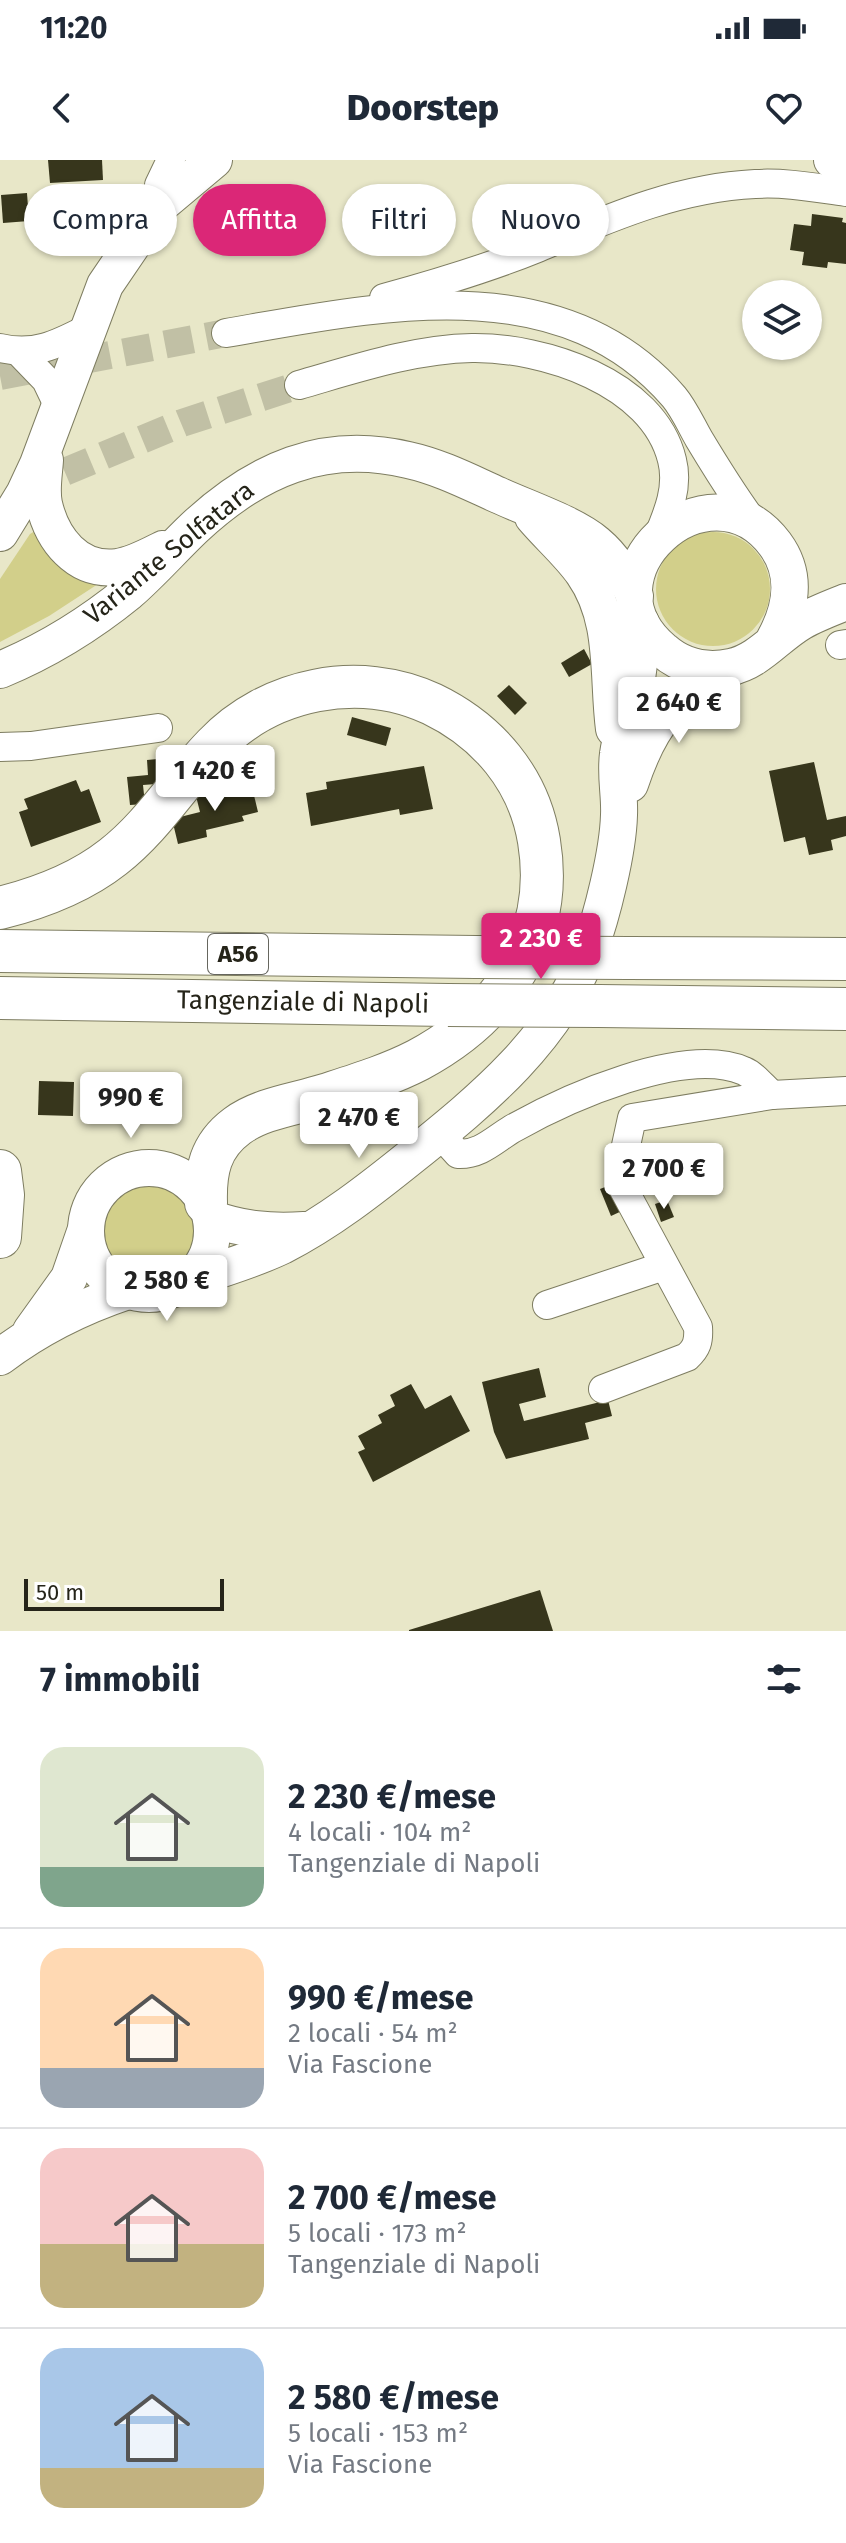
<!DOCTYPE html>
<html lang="it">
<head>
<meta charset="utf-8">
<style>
  body { margin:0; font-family:"Fira Sans",sans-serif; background:#f2f2f3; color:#1f2937; height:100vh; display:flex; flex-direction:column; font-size:30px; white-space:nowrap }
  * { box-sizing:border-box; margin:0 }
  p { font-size:26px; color:#747a83 }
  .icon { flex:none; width:44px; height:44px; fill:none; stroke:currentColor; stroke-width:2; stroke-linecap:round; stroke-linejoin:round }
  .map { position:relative; height:1471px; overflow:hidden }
  .side { display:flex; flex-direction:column; background:#fff; flex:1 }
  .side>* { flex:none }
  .top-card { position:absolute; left:24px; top:24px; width:798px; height:72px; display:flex; gap:16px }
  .controls { position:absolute; left:742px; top:120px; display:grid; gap:16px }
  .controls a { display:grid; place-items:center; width:80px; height:80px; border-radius:50%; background:#fff; box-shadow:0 2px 6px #0004; font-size:40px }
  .scale { position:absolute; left:24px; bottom:20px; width:200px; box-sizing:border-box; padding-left:8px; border:4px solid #252419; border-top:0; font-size:22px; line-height:28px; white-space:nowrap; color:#252419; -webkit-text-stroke:6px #fff; paint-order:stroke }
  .price { position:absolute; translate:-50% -68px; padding:0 18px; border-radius:8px; background:#fff; color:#222; font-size:26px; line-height:52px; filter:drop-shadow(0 2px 4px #0008) }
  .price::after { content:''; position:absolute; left:50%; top:48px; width:24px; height:18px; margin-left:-12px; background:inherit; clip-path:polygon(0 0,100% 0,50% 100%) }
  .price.active { background:#db2777; color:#fff }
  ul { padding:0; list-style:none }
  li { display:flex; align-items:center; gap:24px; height:200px; padding:0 40px }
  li+li { border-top:2px solid #e0e1e3 }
  li span { display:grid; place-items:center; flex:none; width:224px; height:160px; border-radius:24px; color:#555 }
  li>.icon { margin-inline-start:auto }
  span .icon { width:96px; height:96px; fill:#fffc; stroke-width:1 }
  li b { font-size:34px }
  h2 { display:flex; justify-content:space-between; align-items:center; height:96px; padding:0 40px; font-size:34px }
  .pill { padding:0 28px; border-radius:36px; background:#fff; box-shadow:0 2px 6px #0004; font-size:28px; line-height:72px }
  .pill.active { background:#db2777; color:#fff }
  .status { display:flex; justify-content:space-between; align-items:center; height:56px; padding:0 40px; background:#fff; direction:ltr }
  .status svg { height:22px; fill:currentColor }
  header { display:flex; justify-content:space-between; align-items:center; height:104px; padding:0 40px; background:#fff; font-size:36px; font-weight:800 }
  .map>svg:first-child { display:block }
  .green { fill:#d2cf8a }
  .building { fill:#37361c }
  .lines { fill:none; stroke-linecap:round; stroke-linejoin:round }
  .minor-tunnel { stroke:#c1c0a5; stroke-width:28; stroke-dasharray:28 14; stroke-linecap:butt }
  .minor-casing { stroke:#7e7d61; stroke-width:30 }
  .major-casing { stroke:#7e7d61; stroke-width:38 }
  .highway-casing { stroke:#7e7d61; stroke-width:44 }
  .minor { stroke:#fff; stroke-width:28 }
  .major { stroke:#fff; stroke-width:36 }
  .highway { stroke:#fff; stroke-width:42 }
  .highway-bridge-casing { stroke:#7e7d61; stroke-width:44; stroke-linecap:butt }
  .highway-bridge { stroke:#fff; stroke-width:42 }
  .labels { text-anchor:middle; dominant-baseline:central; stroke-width:8; stroke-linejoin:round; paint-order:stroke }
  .shield { fill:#fff; stroke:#66665e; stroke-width:2 }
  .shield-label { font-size:24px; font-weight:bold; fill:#252419 }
  .street-label { font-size:26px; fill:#252419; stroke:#fff }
</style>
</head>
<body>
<div class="status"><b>11:20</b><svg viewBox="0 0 49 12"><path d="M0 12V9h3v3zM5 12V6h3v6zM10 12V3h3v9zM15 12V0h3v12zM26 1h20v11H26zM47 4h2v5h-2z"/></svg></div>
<header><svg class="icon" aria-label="back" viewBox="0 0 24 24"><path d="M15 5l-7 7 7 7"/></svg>Doorstep<svg class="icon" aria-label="heart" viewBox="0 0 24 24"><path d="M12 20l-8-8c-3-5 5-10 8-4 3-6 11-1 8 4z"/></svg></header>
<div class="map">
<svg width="846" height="1471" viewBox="0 0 846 1471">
  <rect width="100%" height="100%" fill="#e8e7c8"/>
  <!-- green -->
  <g class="green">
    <path d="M35,371L98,424L49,456L0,482V419L30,374Z"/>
    <circle cx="713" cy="429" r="57"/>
    <circle cx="151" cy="1073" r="49"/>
  </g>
  <!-- building -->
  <g class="building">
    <path d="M48,0H102L103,20L50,23Z"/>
    <path d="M27,33L29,61L3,63L1,35Z"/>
    <path d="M812,54L843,58L842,62L846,63V104L828,102L827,108L802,105L804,92L790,90L794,64L811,66Z"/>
    <path d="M584,489L592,504L569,517L561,503Z"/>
    <path d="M509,525L527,543L515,555L497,536Z"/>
    <path d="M352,557L391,568L386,586L347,575Z"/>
    <path d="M168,598L166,615L156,624L143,625L145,644L130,645L127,617L148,615L147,600Z"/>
    <path d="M814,602L827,660L846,656V676L831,680L833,690L809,695L805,677L784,682L769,611Z"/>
    <path d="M424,606L433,649L400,655L399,649L311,666L306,633L327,629L326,622Z"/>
    <path d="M76,620L81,632L89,629L101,662L31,687L19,652L28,649L24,639Z"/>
    <path d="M252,627L258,652L242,656L244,661L206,670L207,677L178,684L172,659L200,652L196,636L231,628L232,632Z"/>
    <path d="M39,921L74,922L73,956L38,955Z"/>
    <path d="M613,1024L624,1050L611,1056L600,1029Z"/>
    <path d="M667,1040L674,1057L661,1062L655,1044Z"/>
    <path d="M539,1208L546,1237L519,1244L524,1261L608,1240L612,1256L585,1263L589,1279L506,1299L494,1272L482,1222Z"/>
    <path d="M411,1224L425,1249L451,1235L470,1271L373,1322L358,1292L365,1289L358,1276L382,1263L378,1255L395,1246L390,1235Z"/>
    <path d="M540,1430L553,1471H409V1470Z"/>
  </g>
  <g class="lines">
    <!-- minor-tunnel -->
    <g class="minor-tunnel">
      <path d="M0,216L226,173"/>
      <path d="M26,328L182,263L299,225"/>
    </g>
    <defs>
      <g id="minor">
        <path d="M158,47L159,25L171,0"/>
        <path d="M384,138C435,124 486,109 535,89C607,59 675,28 755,24C786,22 816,28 846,32"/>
        <path d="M226,173C376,147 561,105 674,237C684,249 691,265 699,279C717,309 735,338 756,366"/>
        <path d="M0,188C34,196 56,185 87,169"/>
        <path d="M20,193L46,220L58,245"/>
        <path d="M299,225C355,209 414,189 472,188C543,187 653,222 672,300C679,327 668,353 658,377"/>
        <path d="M840,485L846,484"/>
        <path d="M0,587L31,586L158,568"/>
        <path d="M440,974L458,994C480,995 494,980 512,969C565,939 684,885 744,911C754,915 763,927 772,935"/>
        <path d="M547,1145L664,1106"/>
        <path d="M603,1229L687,1197C697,1188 699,1181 698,1167L623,1028L620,1013L632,958L772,935L846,931"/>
      </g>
      <g id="major">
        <path d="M832,0L846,3"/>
        <path d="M45,300C44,315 41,330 44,344C52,379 77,412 117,407C133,405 149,396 163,389"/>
        <path d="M533,357C549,376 569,393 583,413C616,460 607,516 614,569"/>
        <path d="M0,373L24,334L38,304L105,125L158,47L214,0"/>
        <path d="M774,480C791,449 798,415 775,384C708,295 575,416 663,490C682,507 706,512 731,507C759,501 777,476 801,462C815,454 831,448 846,442"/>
        <path d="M0,510C46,491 91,463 129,432C152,412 172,389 194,368C256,310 323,280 408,300C440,307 469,322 498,335C526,348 574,364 596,383C614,398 624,416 635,436"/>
        <path d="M630,624C651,561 672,537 731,508"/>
        <circle cx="149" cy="1071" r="63"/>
        <path d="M211,1058C242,1070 271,1072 304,1070"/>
        <path d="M191,1119C222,1109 253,1100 282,1086C329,1062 371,1029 412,996C483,939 556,879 589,791C602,756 618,692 619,655C620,635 615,615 618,594C620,577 628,559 632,542C639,516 641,490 641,463"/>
        <path d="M31,1171L69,1118L85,1072"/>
        <path d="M0,1197C38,1168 83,1146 128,1131"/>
      </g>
      <g id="highway">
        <path d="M0,748C40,738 80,723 113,697C153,666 179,622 214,586C269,528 359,510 432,544C488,571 529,619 539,681C555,778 502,855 418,900C389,915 356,925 325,935C297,944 261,948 237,966C210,986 205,1011 206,1043"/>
        <path d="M0,791L476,797"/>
        <path d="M628,798L846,799"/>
        <path d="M0,838L448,845"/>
        <path d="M599,846L846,849"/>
        <path d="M0,1011L3,1035L0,1077"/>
      </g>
    </defs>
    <!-- minor casing -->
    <use href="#minor" class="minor-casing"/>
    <!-- major casing -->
    <use href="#major" class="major-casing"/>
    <!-- highway casing -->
    <use href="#highway" class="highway-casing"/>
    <!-- minor -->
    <use href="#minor" class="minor"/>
    <!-- major -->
    <use href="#major" class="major"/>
    <!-- highway -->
    <use href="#highway" class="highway"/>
    <defs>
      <g id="highway-bridge">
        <path d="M476,797L628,798"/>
        <path d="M448,845L599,846"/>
      </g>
    </defs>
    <!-- highway-bridge casing -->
    <use href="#highway-bridge" class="highway-bridge-casing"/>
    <!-- highway-bridge -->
    <use href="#highway-bridge" class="highway-bridge"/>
  </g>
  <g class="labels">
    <!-- shield labels -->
    <rect class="shield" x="208" y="774" width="60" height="40" rx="6"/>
    <g class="shield-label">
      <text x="238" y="794">A56</text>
    </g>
    <!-- street labels -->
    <g class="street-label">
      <text transform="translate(169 393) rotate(-39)">Variante Solfatara</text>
      <text transform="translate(303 842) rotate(1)">Tangenziale di Napoli</text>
    </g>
  </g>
</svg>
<div class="controls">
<a><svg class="icon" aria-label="layers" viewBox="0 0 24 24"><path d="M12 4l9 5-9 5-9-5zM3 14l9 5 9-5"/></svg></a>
</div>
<div class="scale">50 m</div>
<b class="price" style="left:679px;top:585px">2 640 €</b>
<b class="price" style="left:215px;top:653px">1 420 €</b>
<b class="price active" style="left:541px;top:821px">2 230 €</b>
<b class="price" style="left:131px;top:980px">990 €</b>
<b class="price" style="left:359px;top:1000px">2 470 €</b>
<b class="price" style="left:664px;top:1051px">2 700 €</b>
<b class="price" style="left:167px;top:1163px">2 580 €</b>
<div class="top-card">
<a class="pill">Compra</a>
<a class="pill active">Affitta</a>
<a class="pill">Filtri</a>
<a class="pill">Nuovo</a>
</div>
</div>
<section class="side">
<h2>7 immobili<svg class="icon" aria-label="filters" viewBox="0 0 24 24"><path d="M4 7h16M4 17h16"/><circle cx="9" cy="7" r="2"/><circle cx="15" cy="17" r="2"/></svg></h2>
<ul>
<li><span style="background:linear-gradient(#dfe7d0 75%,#7fa58c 0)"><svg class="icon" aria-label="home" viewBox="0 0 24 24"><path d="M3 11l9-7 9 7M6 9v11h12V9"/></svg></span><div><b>2 230 €/mese</b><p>4 locali · 104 m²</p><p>Tangenziale di Napoli</p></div></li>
<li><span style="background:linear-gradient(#ffd9b3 75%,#9aa5b1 0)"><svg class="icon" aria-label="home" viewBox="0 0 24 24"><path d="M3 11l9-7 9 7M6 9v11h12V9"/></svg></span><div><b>990 €/mese</b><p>2 locali · 54 m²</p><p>Via Fascione</p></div></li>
<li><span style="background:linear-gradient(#f6c9c9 60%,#c2b280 0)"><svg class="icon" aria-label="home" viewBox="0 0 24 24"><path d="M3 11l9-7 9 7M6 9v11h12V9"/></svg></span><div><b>2 700 €/mese</b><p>5 locali · 173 m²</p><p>Tangenziale di Napoli</p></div></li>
<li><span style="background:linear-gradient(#a9c7e8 75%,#c2b280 0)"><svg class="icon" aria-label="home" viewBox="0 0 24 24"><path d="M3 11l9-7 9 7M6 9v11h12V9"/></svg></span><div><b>2 580 €/mese</b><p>5 locali · 153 m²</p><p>Via Fascione</p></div></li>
</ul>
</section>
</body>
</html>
